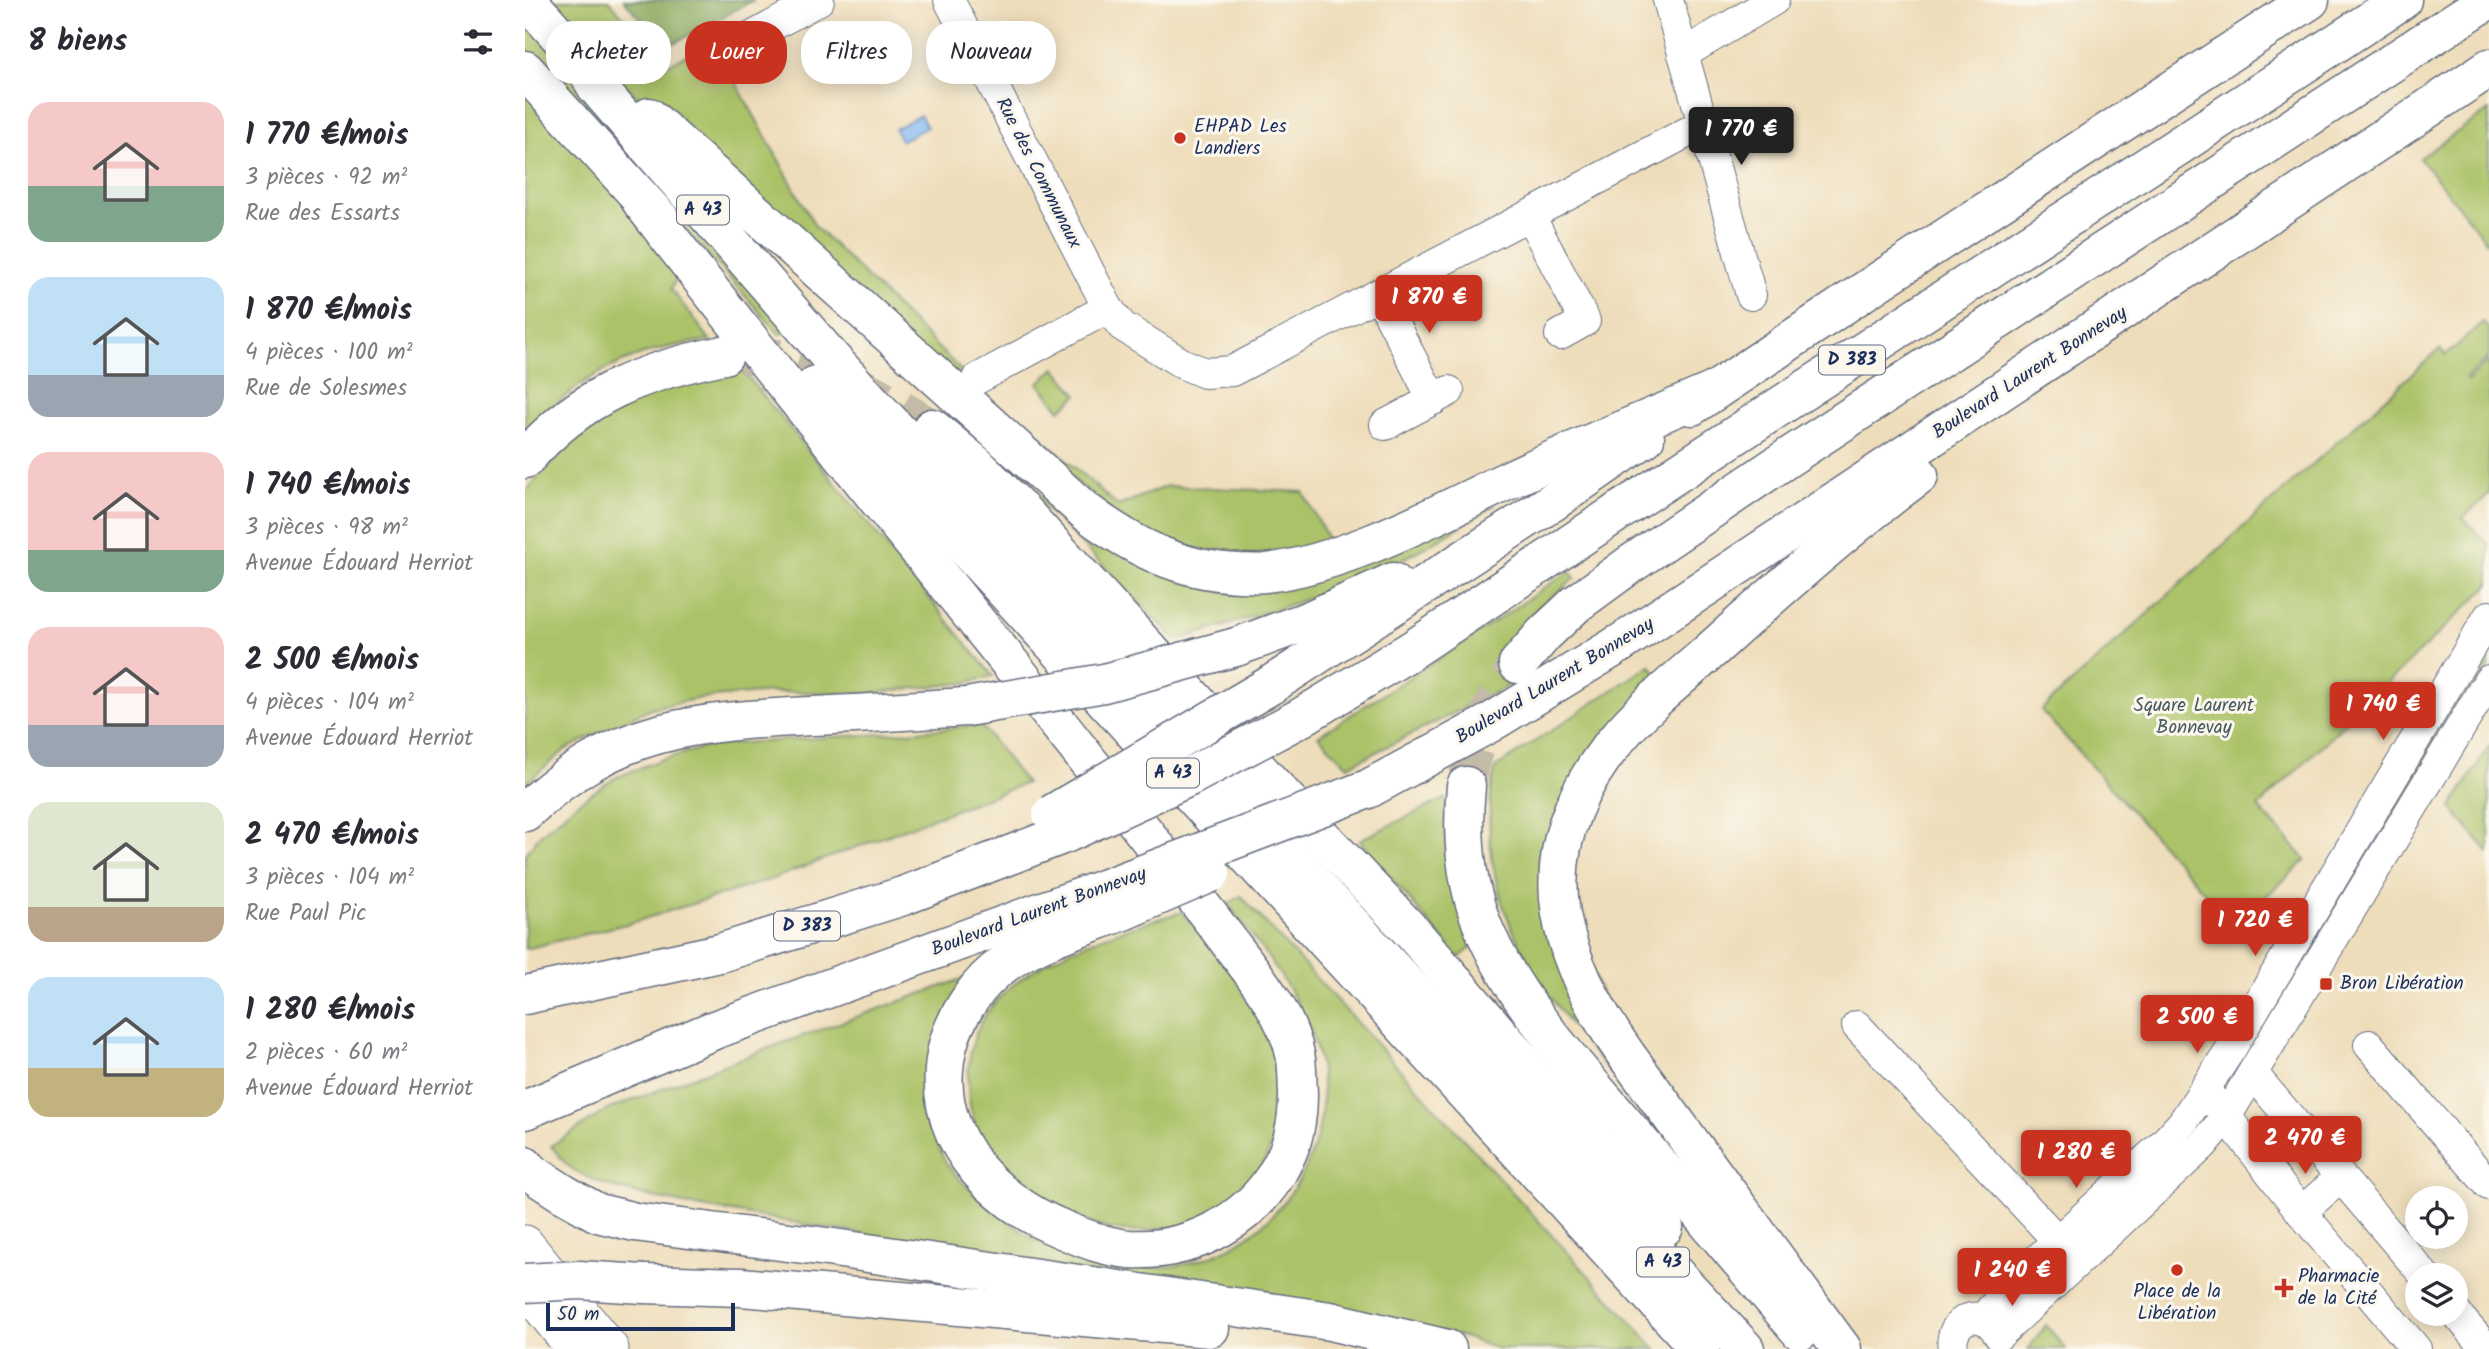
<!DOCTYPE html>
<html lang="fr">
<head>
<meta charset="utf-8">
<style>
  body { margin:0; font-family:Kalam,sans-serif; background:#f7f7f7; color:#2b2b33; height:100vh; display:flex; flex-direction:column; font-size:26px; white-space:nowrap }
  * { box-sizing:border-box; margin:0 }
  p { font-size:23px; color:#7c7c81 }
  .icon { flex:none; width:38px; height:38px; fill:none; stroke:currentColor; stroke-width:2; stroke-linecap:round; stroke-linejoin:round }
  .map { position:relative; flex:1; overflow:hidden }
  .panel { display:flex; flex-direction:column; background:#fff; width:525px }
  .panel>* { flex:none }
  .hud { position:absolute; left:21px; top:21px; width:665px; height:63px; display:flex; gap:14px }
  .buttons { position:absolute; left:1880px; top:1186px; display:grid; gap:14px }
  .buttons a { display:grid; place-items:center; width:63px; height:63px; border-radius:50%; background:#fff; box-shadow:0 4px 18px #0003; font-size:35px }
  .scale { position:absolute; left:21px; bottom:18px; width:189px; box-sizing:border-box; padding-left:7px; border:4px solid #1b2f5e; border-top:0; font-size:19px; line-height:24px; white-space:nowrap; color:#1b2f5e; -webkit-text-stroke:5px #fbf7ec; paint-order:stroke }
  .price { position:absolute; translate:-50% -60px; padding:0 16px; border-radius:7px; background:#c8321e; color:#fff; font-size:23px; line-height:46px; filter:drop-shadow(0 2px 4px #0008) }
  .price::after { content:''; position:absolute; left:50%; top:42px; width:21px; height:16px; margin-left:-10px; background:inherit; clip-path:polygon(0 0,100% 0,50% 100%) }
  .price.active { background:#222; color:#fff }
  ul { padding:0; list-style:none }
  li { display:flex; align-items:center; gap:21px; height:175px; padding:0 28px }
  li span { display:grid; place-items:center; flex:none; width:196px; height:140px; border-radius:21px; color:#555 }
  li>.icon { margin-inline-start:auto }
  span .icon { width:84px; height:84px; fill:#fffc; stroke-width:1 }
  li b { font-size:30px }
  h2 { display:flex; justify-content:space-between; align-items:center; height:84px; padding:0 28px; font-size:30px }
  .pill { padding:0 24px; border-radius:28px; background:#fff; box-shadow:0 4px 18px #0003; font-size:24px; line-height:63px }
  .pill.active { background:#c8321e; color:#fff }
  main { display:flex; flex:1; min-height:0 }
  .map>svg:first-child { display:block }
  .green { fill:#abc268; stroke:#637863; stroke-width:2 }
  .forest { fill:#88a85c; stroke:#526c5d; stroke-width:2 }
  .water { fill:#81baf2; stroke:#4e74a8; stroke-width:2 }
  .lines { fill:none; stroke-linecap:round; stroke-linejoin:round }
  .highway-tunnel { stroke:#c4baa8; stroke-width:38; stroke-dasharray:38 19; stroke-linecap:butt }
  .minor-casing { stroke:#656c7e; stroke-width:32 }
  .major-casing { stroke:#656c7e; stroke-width:39 }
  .highway-casing { stroke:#656c7e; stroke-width:41 }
  .minor { stroke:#fff; stroke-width:30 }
  .major { stroke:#fff; stroke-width:37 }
  .highway { stroke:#fff; stroke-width:38 }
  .highway-bridge-casing { stroke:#656c7e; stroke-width:41; stroke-linecap:butt }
  .highway-bridge { stroke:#fff; stroke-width:38 }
  .poi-dot { fill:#c8321e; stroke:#fbf7ec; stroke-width:2.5 }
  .labels { text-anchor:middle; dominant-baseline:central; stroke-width:6; stroke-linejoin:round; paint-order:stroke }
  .shield { fill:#fbf7ec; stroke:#5e6b89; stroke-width:2 }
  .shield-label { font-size:18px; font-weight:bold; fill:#1b2f5e }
  .poi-label { font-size:19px; fill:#1b2f5e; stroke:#fbf7ec; text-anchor:start }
  .street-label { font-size:19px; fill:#1b2f5e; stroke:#fbf7ec }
  .park-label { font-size:19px; fill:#465b61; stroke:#fbf7ec }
</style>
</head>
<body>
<main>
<section class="panel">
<h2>8 biens<svg class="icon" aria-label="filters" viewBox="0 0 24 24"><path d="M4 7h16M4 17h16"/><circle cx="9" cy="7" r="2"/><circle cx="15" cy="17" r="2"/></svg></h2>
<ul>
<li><span style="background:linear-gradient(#f6c9c9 60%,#7fa58c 0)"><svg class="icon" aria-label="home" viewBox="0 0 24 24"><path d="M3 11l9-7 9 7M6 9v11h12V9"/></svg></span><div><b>1 770 €/mois</b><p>3 pièces · 92 m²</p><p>Rue des Essarts</p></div></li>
<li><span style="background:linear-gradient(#bfe0f5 70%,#9aa5b1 0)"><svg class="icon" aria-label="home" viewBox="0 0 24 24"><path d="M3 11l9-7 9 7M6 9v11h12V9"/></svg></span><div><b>1 870 €/mois</b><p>4 pièces · 100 m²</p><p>Rue de Solesmes</p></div></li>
<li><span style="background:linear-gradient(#f6c9c9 70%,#7fa58c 0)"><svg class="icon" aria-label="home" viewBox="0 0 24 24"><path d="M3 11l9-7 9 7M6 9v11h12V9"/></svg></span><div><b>1 740 €/mois</b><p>3 pièces · 98 m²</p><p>Avenue Édouard Herriot</p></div></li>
<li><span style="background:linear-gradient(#f6c9c9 70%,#9aa5b1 0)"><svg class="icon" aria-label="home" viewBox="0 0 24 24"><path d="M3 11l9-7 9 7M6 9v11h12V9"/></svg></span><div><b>2 500 €/mois</b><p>4 pièces · 104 m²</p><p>Avenue Édouard Herriot</p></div></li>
<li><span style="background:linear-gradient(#dfe7d0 75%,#b9a48a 0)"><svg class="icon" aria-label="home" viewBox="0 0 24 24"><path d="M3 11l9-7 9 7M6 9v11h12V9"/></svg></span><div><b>2 470 €/mois</b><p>3 pièces · 104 m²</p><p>Rue Paul Pic</p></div></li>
<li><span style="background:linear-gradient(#bfe0f5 65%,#c2b280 0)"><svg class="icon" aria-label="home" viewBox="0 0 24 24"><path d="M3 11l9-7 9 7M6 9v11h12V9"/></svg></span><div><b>1 280 €/mois</b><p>2 pièces · 60 m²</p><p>Avenue Édouard Herriot</p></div></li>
</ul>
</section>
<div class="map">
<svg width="1964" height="1349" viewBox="0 0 1964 1349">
  <rect width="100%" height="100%" fill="#fbf7ec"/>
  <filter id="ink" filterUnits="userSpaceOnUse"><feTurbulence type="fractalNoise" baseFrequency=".0143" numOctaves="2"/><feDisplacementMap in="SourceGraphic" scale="14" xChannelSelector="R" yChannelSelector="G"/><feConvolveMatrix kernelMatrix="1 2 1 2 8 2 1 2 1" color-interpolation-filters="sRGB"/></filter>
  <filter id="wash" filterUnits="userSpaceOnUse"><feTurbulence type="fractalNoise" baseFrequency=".00686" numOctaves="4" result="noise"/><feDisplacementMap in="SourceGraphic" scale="28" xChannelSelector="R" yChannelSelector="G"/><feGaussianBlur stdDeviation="1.57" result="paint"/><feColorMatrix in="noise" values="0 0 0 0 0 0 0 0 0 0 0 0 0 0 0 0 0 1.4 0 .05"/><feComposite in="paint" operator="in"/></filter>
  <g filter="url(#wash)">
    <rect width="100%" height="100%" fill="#eeddba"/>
    <!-- green -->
    <g class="green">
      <path d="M17,0H84L139,67L188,41L290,226L470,404L499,422L593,506L642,486L778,492L804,541L768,551L726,555L693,554L616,534L426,379L66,55Z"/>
      <path d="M0,17L263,332L254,334L0,49Z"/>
      <path d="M0,88L148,259L153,276L146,289L185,340C141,345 90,359 54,386C35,399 19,417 0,431Z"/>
      <path d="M1964,110V245L1895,158Z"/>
      <path d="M1958,322L1964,329V357L1941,378L1943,380L1964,361V494L1938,518L1964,545V585L1733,807L1781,860L1709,925L1516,710L1915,349L1921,355Z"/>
      <path d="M530,368L553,395L535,410L513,383Z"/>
      <path d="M204,371H218L468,676L440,683L343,693L247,692L176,698L126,708L41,749L0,784V493C29,455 68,421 111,400C140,386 173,380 204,371Z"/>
      <path d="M520,495L675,581L971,505C939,523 907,545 873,561C802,595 727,618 651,640L513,500Z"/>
      <path d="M1044,571L1050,578L1009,612L970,659L1010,668L1009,673L823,766L793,736L952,634Z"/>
      <path d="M1964,645V666L1926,728L1917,722Z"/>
      <path d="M1125,665L1134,676L1024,865L1130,1126C1040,1017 940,923 970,768Z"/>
      <path d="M456,725L501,783L247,879L109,922L0,949V855L15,835L52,803L90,778L135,760L188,745L383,732Z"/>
      <path d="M1909,737L1917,742L1737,1035L1732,1029Z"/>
      <path d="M1964,746V853L1926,808Z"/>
      <path d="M921,798L920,834L924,865L947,947L934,958L834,840Z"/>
      <path d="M716,896L1131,1349H973L933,1335L154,1203C119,1195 79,1189 49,1170C40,1165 33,1154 26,1146L82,1110L238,1050L446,976C435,1006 425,1036 415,1067C412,1077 404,1091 404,1102C404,1119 414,1154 424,1167C434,1181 449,1193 462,1203C475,1213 487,1224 500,1233C538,1259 596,1272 642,1267C756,1254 829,1135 784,1027C765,982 732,943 703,904Z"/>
      <path d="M657,912C693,957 748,1012 757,1072C759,1083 755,1097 754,1108C752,1127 749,1141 741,1159C733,1175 719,1185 706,1197C701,1202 696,1208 690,1212C669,1226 623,1233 598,1231C550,1225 485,1182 459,1142C445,1121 441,1090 444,1065C447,1034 457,1014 480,992C528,949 597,929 657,912Z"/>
      <path d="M1521,1325L1541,1349H1503Z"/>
    </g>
    <!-- forest -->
    <path class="forest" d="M99,0H229L151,42L140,44L134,42Z"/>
    <!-- water -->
    <path class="water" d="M395,115L402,127L376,141L370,129Z"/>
  </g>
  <g filter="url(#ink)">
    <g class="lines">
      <!-- highway-tunnel -->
      <g class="highway-tunnel">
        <path d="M216,355C286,354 350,393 407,428"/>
        <path d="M941,786C951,738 965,704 993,664"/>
      </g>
      <defs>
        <g id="minor">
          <path d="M424,0L583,308"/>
          <path d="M1143,0L1226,295"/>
          <path d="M201,51L294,0"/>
          <path d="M1158,54L1249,0"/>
          <path d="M1005,216L1060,321L1035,335"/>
          <path d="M854,295L908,400"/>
          <path d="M452,379L583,308L597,326L658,364L680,373L707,371L1178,124"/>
          <path d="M860,425L924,391"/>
          <path d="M1332,1026L1547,1256"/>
          <path d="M1844,1045L1964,1185"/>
          <path d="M1728,1074L1900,1276"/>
          <path d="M1689,1101L1776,1212L1891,1349"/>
          <path d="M1776,1212L1816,1177"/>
          <path d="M1930,1312L1962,1349"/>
          <path d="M1458,1318L1503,1268L1637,1145L1658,1122L1707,1047L1964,616"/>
          <path d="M1474,1335L1678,1145L1701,1117L1964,680"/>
          <path d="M1428,1349C1423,1319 1456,1305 1472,1332"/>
        </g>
        <g id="major">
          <path d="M0,1244L85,1349"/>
          <path d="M0,1287L50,1349"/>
        </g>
        <g id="highway">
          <path d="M2,0L55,59L71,86L306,358L1057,1175L1220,1349"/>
          <path d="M0,70L135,219"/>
          <path d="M124,117L560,511C607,546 654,571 715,573C723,573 733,574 741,573C823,563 914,513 988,478C1054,447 1122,420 1189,391"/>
          <path d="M116,201C201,313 291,422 379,532C488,666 597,802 702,939C728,974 761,1011 770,1054C773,1066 772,1080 773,1093C773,1115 770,1138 760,1158C733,1217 669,1253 604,1249C581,1247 560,1239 539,1230C464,1200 401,1132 423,1045C430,1019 448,990 469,972C504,941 555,928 598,911"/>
          <path d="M291,385L1175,1349"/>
          <path d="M1167,406L1356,280L1785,0"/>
          <path d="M407,428L450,464L496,510L745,782L887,932L1139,1227"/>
          <path d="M0,459C55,395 118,371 199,355"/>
          <path d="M711,647L785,620L868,582"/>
          <path d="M993,664L1019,634L1051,604L1103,566L1264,457L1963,0"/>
          <path d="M744,686L1029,501L1120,438"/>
          <path d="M775,718L887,650L1087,516L1877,0"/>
          <path d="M941,786C936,838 940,888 962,936C993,1004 1045,1060 1093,1116C1154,1188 1214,1260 1275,1331"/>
          <path d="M843,789L965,723L1096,643L1964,68"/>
          <path d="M0,812C90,727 168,722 286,716C338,714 390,710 442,707"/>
          <path d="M0,995L195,953L378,896L542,833"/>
          <path d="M0,1110L189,1030L581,888"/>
          <path d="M0,1166L5,1172L39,1194L73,1213L110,1222L302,1247L805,1321L922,1349"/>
          <path d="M119,1284L216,1287L685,1328"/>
          <path d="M1317,1349L1102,1056C1025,948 1001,848 1092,739C1121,704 1159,675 1192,645C1257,586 1324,527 1394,475"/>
        </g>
      </defs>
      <!-- minor casing -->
      <use href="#minor" class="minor-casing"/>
      <!-- major casing -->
      <use href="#major" class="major-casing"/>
      <!-- highway casing -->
      <use href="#highway" class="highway-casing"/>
      <!-- minor -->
      <use href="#minor" class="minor"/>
      <!-- major -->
      <use href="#major" class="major"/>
      <!-- highway -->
      <use href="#highway" class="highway"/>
      <defs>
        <g id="highway-bridge">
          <path d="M442,707L579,683L711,647"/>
          <path d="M527,814L744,686"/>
          <path d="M542,833L666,776L775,718"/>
          <path d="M581,888L843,789"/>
          <path d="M598,911L686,873"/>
          <path d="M0,1283L54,1280L119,1284"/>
        </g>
      </defs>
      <!-- highway-bridge casing -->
      <use href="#highway-bridge" class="highway-bridge-casing"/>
      <!-- highway-bridge -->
      <use href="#highway-bridge" class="highway-bridge"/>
    </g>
  </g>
  <!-- markers -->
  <g class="poi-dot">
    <circle cx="655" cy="138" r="7"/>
    <rect x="1794" y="977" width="14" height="14" rx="3.5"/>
    <circle cx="1652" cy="1270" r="7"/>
    <path d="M1755.5 1277.5h7v7h7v7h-7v7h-7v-7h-7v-7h7z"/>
  </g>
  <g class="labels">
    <!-- shield labels -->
    <g class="shield">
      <rect x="152" y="195.5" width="52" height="29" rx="5"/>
      <rect x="1294" y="345.5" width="66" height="29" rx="5"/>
      <rect x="622" y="758.5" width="52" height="29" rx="5"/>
      <rect x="249" y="911.5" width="66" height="29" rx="5"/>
      <rect x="1112" y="1247.5" width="52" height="29" rx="5"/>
    </g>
    <g class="shield-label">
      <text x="178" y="210">A 43</text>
      <text x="1327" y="360">D 383</text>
      <text x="648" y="773">A 43</text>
      <text x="282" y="926">D 383</text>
      <text x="1138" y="1262">A 43</text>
    </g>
    <!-- poi labels -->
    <g class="poi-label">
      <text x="669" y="127">EHPAD Les<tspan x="669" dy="22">Landiers</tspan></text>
      <text x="1815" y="984">Bron Libération</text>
      <text x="1773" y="1277">Pharmacie<tspan x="1773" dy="22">de la Cité</tspan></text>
      <text x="1652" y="1292" text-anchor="middle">Place de la<tspan x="1652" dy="22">Libération</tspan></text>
    </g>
    <!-- street labels -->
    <g class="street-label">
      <text transform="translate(513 173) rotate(63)">Rue des Communaux</text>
      <text transform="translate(1505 373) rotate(-33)">Boulevard Laurent Bonnevay</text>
      <text transform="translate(1030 681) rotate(-31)">Boulevard Laurent Bonnevay</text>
      <text transform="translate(514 912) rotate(-20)">Boulevard Laurent Bonnevay</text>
    </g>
    <!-- park labels -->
    <g class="park-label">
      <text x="1669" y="706">Square Laurent<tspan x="1669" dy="22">Bonnevay</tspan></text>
    </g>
  </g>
</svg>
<div class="buttons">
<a><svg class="icon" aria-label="locate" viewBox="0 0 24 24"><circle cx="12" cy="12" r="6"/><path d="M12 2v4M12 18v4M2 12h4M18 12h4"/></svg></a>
<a><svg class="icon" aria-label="layers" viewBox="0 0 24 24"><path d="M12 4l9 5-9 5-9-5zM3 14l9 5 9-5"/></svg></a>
</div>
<div class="scale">50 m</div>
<b class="price active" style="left:1216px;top:167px">1 770 €</b>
<b class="price" style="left:904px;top:335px">1 870 €</b>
<b class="price" style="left:1858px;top:742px">1 740 €</b>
<b class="price" style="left:1730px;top:958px">1 720 €</b>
<b class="price" style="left:1672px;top:1055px">2 500 €</b>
<b class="price" style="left:1780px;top:1176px">2 470 €</b>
<b class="price" style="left:1551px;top:1190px">1 280 €</b>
<b class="price" style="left:1487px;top:1308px">1 240 €</b>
<div class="hud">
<a class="pill">Acheter</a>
<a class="pill active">Louer</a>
<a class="pill">Filtres</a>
<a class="pill">Nouveau</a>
</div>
</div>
</main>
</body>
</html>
